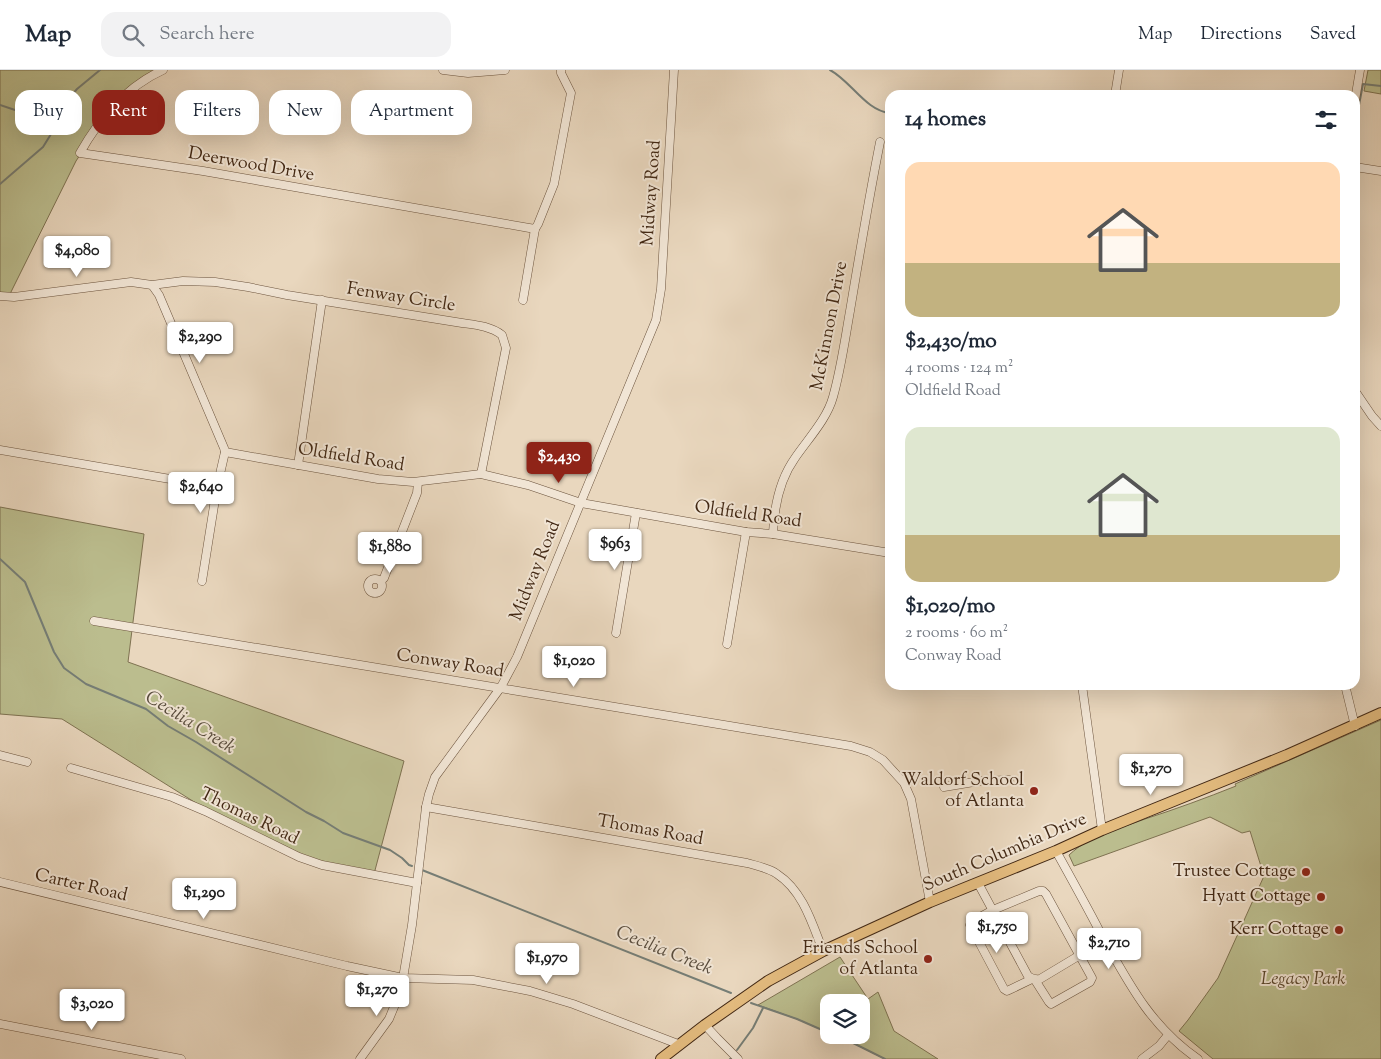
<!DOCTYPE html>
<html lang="en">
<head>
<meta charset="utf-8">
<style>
  body { margin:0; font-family:"Sorts Mill Goudy",serif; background:#f2f2f3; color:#1f2937; height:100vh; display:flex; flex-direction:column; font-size:19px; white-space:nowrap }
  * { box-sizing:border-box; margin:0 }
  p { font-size:16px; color:#747a83 }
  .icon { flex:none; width:28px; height:28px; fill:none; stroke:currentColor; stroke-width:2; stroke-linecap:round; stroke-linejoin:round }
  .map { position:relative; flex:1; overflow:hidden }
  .details { position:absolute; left:885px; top:20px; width:475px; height:600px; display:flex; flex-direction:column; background:#fff; border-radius:15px; box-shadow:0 5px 20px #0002 }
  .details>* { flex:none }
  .hud { position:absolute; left:15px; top:20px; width:475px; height:45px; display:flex; gap:10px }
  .tools { position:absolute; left:820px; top:924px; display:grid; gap:10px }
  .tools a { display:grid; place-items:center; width:50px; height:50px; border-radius:10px; background:#fff; box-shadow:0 5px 20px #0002; font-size:25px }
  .price { position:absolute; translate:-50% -42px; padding:0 11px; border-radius:5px; background:#fff; color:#222; font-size:16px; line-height:32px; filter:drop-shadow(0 1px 2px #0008) }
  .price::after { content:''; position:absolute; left:50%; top:30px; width:15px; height:11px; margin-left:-8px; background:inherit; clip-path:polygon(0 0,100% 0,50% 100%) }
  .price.on { background:#8f2418; color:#fff }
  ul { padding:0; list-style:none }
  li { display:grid; align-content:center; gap:10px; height:265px; padding:0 20px }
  li span { display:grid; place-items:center; height:155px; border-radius:15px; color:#555 }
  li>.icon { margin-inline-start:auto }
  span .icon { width:90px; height:90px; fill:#fffc; stroke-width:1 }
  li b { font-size:21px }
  h2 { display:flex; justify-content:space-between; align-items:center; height:60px; padding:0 20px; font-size:21px }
  .chip { padding:0 18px; border-radius:15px; background:#fff; box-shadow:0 5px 20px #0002; font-size:18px; line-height:45px }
  .chip.on { background:#8f2418; color:#fff }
  header { display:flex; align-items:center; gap:30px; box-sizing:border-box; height:70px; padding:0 25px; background:#fff; border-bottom:1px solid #e0e1e3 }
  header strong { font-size:24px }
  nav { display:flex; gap:28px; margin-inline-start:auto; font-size:18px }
  .search { width:350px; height:45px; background:#f2f2f3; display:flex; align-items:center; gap:12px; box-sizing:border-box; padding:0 18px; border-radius:15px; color:#747a83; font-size:19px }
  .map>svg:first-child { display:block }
  .green { fill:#bbbd8e; stroke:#7e7251 }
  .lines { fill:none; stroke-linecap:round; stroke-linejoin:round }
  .stream { stroke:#767e76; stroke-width:2 }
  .minor-casing { stroke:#6c543e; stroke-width:9 }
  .major-casing { stroke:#422814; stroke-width:12 }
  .minor { stroke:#f1e5d5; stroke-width:8 }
  .major { stroke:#e4bc7f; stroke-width:10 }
  .poi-dot { fill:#8f2418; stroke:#f1e5d5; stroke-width:2 }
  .labels { text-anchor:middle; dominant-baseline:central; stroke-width:4; stroke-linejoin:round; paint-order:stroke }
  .street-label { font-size:18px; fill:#422814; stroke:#f1e5d5 }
  .poi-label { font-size:18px; fill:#422814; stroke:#f1e5d5; text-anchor:end }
  .park-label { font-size:18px; font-style:italic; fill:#5a462c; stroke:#f1e5d5 }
  .water-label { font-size:19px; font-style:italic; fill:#584c3d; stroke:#f1e5d5 }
</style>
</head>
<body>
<header>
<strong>Map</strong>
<div class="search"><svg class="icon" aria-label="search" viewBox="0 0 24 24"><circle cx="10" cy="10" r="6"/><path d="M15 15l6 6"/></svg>Search here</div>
<nav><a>Map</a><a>Directions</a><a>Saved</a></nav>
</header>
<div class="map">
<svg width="1381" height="989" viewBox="0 0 1381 989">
  <rect width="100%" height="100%" fill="#e9d7be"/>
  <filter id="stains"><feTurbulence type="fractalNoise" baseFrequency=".004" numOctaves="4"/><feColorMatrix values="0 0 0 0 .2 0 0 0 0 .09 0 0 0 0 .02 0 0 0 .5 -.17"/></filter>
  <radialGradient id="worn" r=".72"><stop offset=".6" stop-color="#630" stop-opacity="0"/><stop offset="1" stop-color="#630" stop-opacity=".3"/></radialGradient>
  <!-- green -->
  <g class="green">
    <path d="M0,0H164L155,3L108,43L76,91L8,228L0,226Z"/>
    <path d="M1368,0H1381V24L1364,21Z"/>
    <path d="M0,437L144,464L128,592L404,691L374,804L302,790L231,755L62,649L0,644Z"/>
    <path d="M1381,650V989H1213L1179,961L1188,950L1218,908L1264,806L1250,761L1242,763L1210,747L1074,796L1069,785C1093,763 1116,760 1145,749C1176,739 1206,728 1236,716L1235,714Z"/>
    <path d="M840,887L868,929L878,922L894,961L938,989H885L837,965H861V932H829V963L797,949L758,935Z"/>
  </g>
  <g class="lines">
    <!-- stream -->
    <g class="stream">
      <path d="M830,0C851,11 866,41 890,43"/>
      <path d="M0,35L18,41L56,56"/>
      <path d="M1355,56L1363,14L1381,16"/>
      <path d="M0,114L43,77L56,56L67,31L77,19L100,0"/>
      <path d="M0,489L25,512L54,582L64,598L86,614L146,639L168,656L196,672L306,742L324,751L343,763L390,780L402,788L409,795L412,796"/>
      <path d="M422,800L731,923"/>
      <path d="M751,933L797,949L829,963"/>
      <path d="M837,965L885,989"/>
      <path d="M737,980L753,958L763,938"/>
      <path d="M730,989H731"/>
    </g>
    <defs>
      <g id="minor">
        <path d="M163,0C127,16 99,49 80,83L203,101L535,159"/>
        <path d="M443,0L468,3L505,0"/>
        <path d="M1115,25L1119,0"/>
        <path d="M1355,30L1360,0"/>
        <path d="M1355,97L1381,101"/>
        <path d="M152,215L159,225L224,378L225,382L217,417L202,511"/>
        <path d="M0,226L14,227L131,212L152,215L183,211L215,212L248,217L287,225L462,253C476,255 490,256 502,265L506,278L481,404"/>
        <path d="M523,230L535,159L538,154L554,114L571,23L561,3V0"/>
        <path d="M1355,321L1372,346L1381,356"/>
        <path d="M0,380L217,417"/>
        <path d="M225,382L378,409L413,412L481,404L528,415L581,433L746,462L773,464L890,483"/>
        <path d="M298,395L322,230"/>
        <path d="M773,464C774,438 780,409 795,388C808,369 827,349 833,327C841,299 845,269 850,241C858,193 866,146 875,98L880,72"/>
        <circle cx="375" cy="516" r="7"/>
        <path d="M381,511L384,508L417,423L418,412"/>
        <path d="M94,551L851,676L870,682L883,690L904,713L911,729L930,832"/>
        <path d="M616,563L636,443"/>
        <path d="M727,574L746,462"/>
        <path d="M1082,615L1102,760"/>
        <path d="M1345,615L1355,656"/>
        <path d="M0,685L27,692"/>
        <path d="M71,698L172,727L205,741L299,787L322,795L417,813"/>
        <path d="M944,717L980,711L1009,710"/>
        <path d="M426,737L747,793C757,796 769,798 777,804C803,821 812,853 823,881"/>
        <path d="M1056,781C1071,808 1086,835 1100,862C1128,912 1150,956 1198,989"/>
        <path d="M0,812L347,896L403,908L473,910L530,921L573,934L678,974"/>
        <path d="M978,813L1028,906C1032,909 1035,910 1040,909L1105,870"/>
        <path d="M1032,909L1007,921L1004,919L970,855L971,852L993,840L1039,821H1043L1046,824L1092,908L1090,912L1051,934L1049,932L1035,910"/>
        <path d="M0,954L181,989"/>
        <path d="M705,955L717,968L738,989"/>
        <path d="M360,989L389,949L401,920L412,855L426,737L429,724L435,707L501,617L517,587L656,250L661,219L674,0"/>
        <path d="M1142,989L1159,976L1168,965"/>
      </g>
      <path id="major" d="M661,989L705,955L768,911L823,881L930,832L1056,781L1102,760L1287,685L1381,643"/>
    </defs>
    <!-- minor casing -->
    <use href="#minor" class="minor-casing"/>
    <!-- major casing -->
    <use href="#major" class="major-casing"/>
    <!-- minor -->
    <use href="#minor" class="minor"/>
    <!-- major -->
    <use href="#major" class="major"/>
  </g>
  <!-- markers -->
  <g class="poi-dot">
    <circle cx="1034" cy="721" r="5"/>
    <circle cx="1306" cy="802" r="5"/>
    <circle cx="1321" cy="827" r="5"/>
    <circle cx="1339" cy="860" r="5"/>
    <circle cx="928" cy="889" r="5"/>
  </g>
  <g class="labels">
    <!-- street labels -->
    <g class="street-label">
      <text transform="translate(251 95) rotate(10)">Deerwood Drive</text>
      <text transform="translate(652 123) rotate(-86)">Midway Road</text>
      <text transform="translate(401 228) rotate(9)">Fenway Circle</text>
      <text transform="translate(830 256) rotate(-79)">McKinnon Drive</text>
      <text transform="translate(351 388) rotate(9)">Oldfield Road</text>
      <text transform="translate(748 445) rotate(8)">Oldfield Road</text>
      <text transform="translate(536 501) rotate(-68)">Midway Road</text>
      <text transform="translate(450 594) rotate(9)">Conway Road</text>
      <text transform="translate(249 747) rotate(26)">Thomas Road</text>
      <text transform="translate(650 761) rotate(10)">Thomas Road</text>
      <text transform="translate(1005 783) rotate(-23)">South Columbia Drive</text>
      <text transform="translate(81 816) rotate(13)">Carter Road</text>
    </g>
    <!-- poi labels -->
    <g class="poi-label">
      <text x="1024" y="711">Waldorf School<tspan x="1024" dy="21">of Atlanta</tspan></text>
      <text x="1296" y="802">Trustee Cottage</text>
      <text x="1311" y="827">Hyatt Cottage</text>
      <text x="1329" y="860">Kerr Cottage</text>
      <text x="918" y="879">Friends School<tspan x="918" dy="21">of Atlanta</tspan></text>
    </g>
    <!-- park labels -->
    <g class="park-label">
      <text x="1303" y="910">Legacy Park</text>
    </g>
    <!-- water labels -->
    <g class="water-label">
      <text transform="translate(190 653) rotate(32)">Cecilia Creek</text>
      <text transform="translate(664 881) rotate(22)">Cecilia Creek</text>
    </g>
  </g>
  <rect width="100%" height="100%" filter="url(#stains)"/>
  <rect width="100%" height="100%" fill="url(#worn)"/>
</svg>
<div class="tools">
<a><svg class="icon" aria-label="layers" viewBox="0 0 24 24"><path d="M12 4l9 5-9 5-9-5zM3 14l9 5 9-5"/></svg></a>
</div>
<b class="price" style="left:77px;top:208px">$4,080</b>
<b class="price" style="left:200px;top:294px">$2,290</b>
<b class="price on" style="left:559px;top:414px">$2,430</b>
<b class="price" style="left:201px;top:444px">$2,640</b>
<b class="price" style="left:615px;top:501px">$963</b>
<b class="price" style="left:390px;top:504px">$1,880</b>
<b class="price" style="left:574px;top:618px">$1,020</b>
<b class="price" style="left:1151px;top:726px">$1,270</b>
<b class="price" style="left:204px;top:850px">$1,290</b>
<b class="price" style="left:997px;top:884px">$1,750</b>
<b class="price" style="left:1109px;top:900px">$2,710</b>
<b class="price" style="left:547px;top:915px">$1,970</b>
<b class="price" style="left:377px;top:947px">$1,270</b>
<b class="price" style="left:92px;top:961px">$3,020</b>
<div class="hud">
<a class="chip">Buy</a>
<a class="chip on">Rent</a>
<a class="chip">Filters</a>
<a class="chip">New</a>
<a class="chip">Apartment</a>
</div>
<section class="details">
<h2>14 homes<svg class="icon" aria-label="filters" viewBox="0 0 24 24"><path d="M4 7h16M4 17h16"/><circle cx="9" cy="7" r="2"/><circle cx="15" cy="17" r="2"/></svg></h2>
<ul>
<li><span style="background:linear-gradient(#ffd9b3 65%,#c2b280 0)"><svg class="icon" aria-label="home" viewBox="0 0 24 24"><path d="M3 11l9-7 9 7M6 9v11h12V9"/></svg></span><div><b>$2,430/mo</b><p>4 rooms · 124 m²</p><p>Oldfield Road</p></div></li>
<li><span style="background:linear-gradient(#dfe7d0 70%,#c2b280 0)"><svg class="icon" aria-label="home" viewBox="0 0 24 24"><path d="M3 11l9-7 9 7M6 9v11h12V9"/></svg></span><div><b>$1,020/mo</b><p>2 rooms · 60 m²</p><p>Conway Road</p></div></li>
</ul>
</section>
</div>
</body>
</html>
